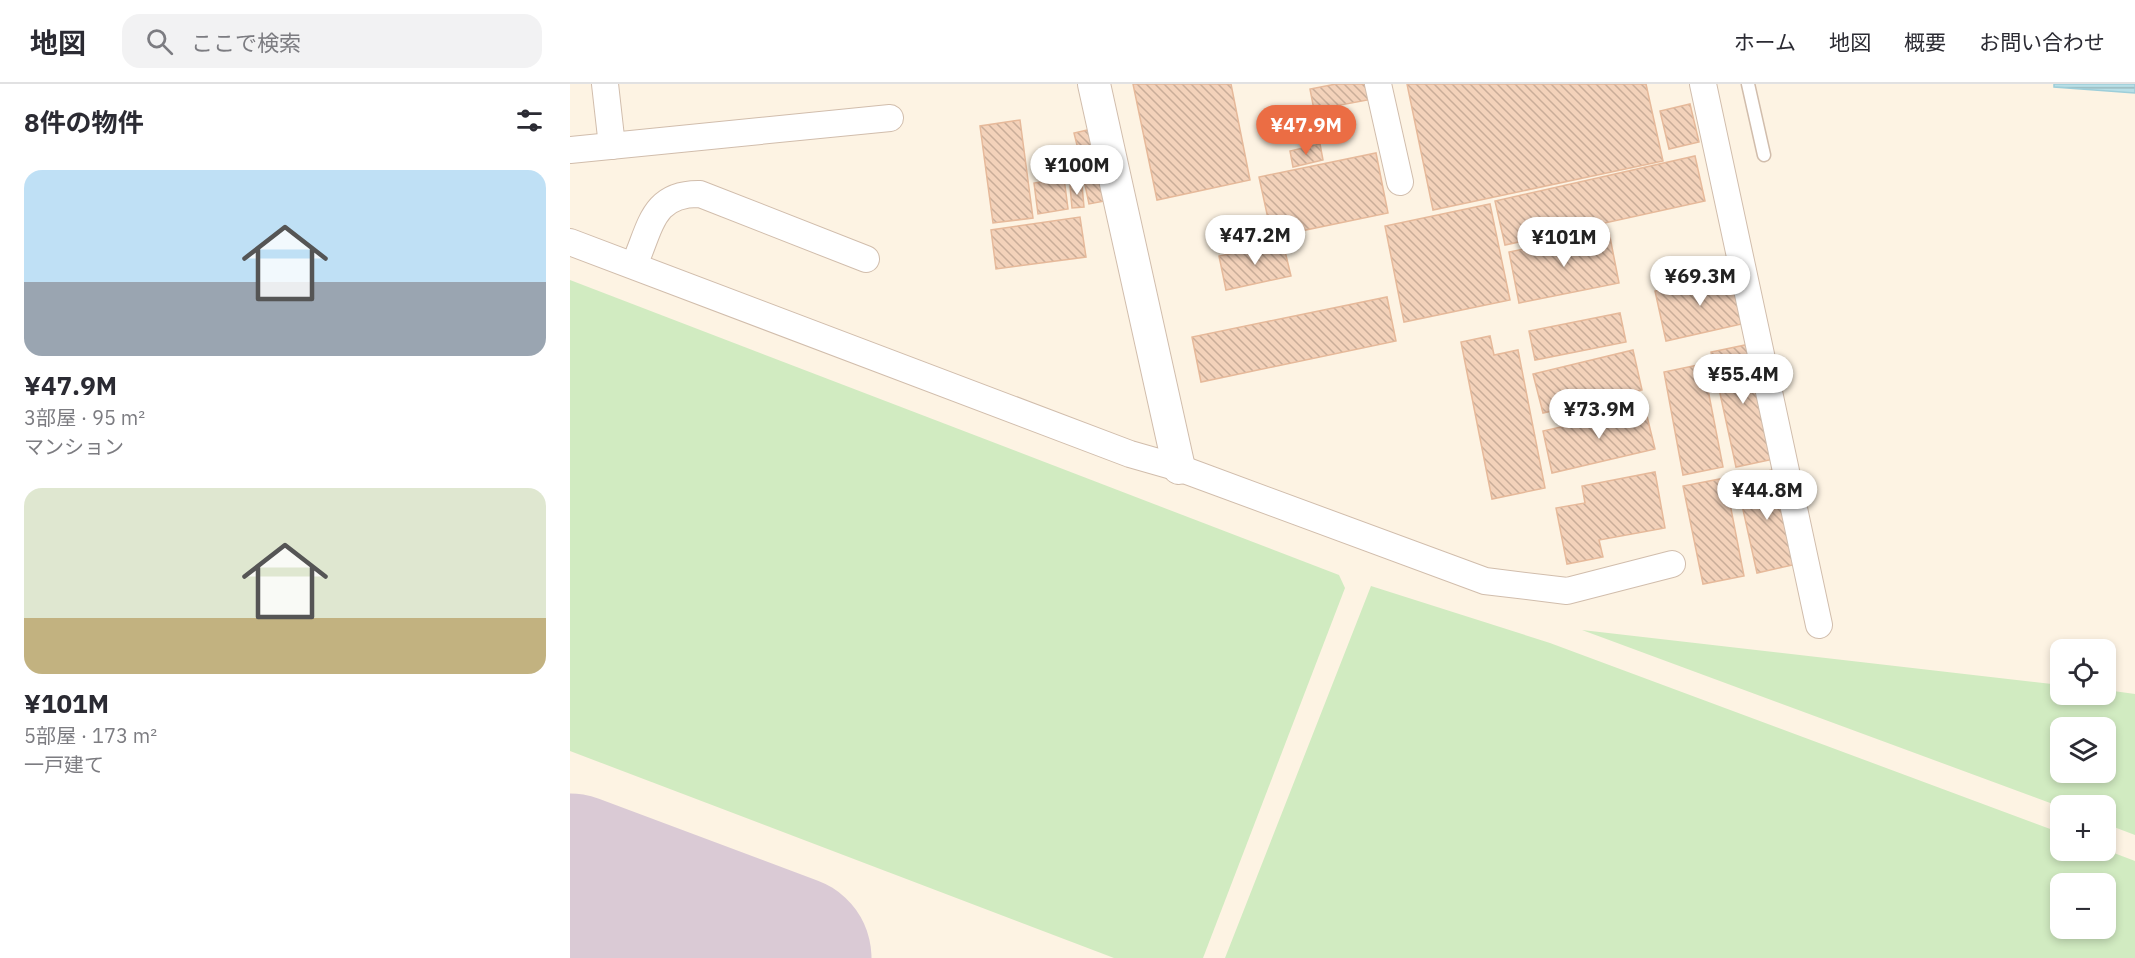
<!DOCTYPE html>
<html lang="ja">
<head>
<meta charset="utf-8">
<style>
  body { margin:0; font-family:"IBM Plex Sans","Noto Sans JP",sans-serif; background:#f2f2f3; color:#2b2b33; height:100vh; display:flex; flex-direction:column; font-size:22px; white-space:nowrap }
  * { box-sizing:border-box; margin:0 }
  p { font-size:20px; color:#7c7c81 }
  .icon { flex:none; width:33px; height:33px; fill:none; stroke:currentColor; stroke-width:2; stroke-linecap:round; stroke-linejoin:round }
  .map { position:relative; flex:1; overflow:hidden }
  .drawer { display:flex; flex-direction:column; background:#fff; width:570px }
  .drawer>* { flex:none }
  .tools { position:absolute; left:1480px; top:555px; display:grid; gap:12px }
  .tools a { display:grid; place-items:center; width:66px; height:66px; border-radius:12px; background:#fff; box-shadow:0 3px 9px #0003; font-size:30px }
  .price { position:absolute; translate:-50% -51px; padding:0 14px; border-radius:21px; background:#fff; color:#222; font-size:20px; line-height:39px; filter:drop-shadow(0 2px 3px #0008) }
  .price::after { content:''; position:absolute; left:50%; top:36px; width:18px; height:14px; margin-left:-9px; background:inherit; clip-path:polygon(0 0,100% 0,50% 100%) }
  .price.current { background:#eb6d44; color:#fff }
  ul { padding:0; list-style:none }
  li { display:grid; align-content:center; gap:12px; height:318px; padding:0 24px }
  li span { display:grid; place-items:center; height:186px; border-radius:18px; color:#555 }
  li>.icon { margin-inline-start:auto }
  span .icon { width:108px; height:108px; fill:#fffc; stroke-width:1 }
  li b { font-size:26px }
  h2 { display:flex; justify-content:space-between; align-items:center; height:72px; padding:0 24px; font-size:26px }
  header { display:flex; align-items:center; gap:36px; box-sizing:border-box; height:84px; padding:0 30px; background:#fff; border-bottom:2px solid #e1e1e2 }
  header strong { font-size:28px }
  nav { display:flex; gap:33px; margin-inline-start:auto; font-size:21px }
  .search { width:420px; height:54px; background:#f2f2f3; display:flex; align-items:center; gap:15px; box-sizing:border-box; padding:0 21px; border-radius:18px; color:#7c7c81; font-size:22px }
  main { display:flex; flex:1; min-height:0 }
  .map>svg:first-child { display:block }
  .grass { fill:#d1ebc1; fill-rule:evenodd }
  .water { fill:url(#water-rules); stroke:#9dced9; stroke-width:1.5 }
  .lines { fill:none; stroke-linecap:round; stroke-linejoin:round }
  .runway { stroke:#dacad5; stroke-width:165 }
  .building { fill:url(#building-back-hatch); stroke:#e6b99a; stroke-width:1.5 }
  .service-casing { stroke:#d1bdac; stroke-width:15 }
  .minor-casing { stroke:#d1bdac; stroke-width:28 }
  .tertiary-casing { stroke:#d1bdac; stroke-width:34 }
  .service { stroke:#fff; stroke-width:12 }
  .minor { stroke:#fff; stroke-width:26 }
  .tertiary { stroke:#fff; stroke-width:32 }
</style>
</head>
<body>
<header>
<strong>地図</strong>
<div class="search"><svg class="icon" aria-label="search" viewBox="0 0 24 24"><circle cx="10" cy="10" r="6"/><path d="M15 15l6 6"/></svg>ここで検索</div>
<nav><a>ホーム</a><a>地図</a><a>概要</a><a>お問い合わせ</a></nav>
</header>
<main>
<section class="drawer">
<h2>8件の物件<svg class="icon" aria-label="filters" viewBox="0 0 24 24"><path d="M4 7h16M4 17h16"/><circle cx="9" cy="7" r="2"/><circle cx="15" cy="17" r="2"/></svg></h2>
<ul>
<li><span style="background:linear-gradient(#bfe0f5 60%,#9aa5b1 0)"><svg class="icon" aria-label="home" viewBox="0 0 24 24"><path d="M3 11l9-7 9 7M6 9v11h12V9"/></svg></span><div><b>¥47.9M</b><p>3部屋 · 95 m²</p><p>マンション</p></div></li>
<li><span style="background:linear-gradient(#dfe7d0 70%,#c2b280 0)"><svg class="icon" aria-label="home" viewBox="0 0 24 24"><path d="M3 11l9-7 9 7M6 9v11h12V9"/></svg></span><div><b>¥101M</b><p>5部屋 · 173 m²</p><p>一戸建て</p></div></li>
</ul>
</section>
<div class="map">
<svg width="1565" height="874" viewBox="0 0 1565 874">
  <defs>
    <pattern id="water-rules" width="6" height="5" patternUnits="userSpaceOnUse" patternTransform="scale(1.5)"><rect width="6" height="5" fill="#b7dfe7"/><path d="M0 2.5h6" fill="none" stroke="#99b8bd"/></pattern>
    <pattern id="building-back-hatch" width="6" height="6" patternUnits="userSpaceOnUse" patternTransform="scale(1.5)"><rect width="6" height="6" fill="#f3d2ba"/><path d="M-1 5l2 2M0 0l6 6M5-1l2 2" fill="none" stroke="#c9ad99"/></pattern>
  </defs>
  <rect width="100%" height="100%" fill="#fdf3e3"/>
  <!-- grass -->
  <g class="grass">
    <path d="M0,196L769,491L775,504L633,874H544L0,667Z"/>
    <path d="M801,502L980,559L1491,749V766H1536L1565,777V874H655ZM1491,800H1536V844H1491Z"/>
    <path d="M1012,546L1491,601V610H1536V606L1565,610V751L1536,740V722L1491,723ZM1491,644H1536V688H1491Z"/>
  </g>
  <!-- water -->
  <path class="water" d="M1484,0H1565V9L1484,3Z"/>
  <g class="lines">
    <!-- runway -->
    <path class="runway" d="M0,792L219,874"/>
  </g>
  <!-- building -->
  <g class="building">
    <path d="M563,0H661L680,96L587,116Z"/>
    <path d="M766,0H800L803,15L744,26L740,5Z"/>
    <path d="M837,0H1076L1093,77L863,126Z"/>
    <path d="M1120,20L1129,58L1099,65L1090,27Z"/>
    <path d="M450,36L463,134L423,139L410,42Z"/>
    <path d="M522,45L527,69L510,73L504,49Z"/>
    <path d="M750,60L753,76L723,83L720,67Z"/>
    <path d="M806,69L818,129L702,153L689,93Z"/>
    <path d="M1125,72L1135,117L935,161L925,117Z"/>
    <path d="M532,78L540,116L519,120L511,82Z"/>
    <path d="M494,94L498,125L468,130L464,99Z"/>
    <path d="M512,101L514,123L502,124L500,102Z"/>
    <path d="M920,120L940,216L834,238L815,142Z"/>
    <path d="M510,133L516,173L426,185L421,146Z"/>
    <path d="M1039,148L1049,199L949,219L939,168Z"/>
    <path d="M713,159L721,192L656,206L649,172Z"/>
    <path d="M1165,189L1176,239L1096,257L1085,207Z"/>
    <path d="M817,213L826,257L631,298L622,253Z"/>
    <path d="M1050,229L1056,258L965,276L959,247Z"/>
    <path d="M920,252L924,271L948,266L975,404L922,415L891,258Z"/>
    <path d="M1180,260L1204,375L1166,383L1141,268Z"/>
    <path d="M1063,266L1072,306L973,329L963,290Z"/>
    <path d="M1133,280L1153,383L1113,391L1094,288Z"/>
    <path d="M1075,324L1085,365L982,389L973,347Z"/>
    <path d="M1207,385L1227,480L1187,489L1166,394Z"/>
    <path d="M1085,388L1095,444L1029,456L1033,473L997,480L986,424L1015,419L1012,402Z"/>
    <path d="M1155,394L1174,492L1133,500L1113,402Z"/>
  </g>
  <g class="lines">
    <defs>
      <path id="service" d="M1178,0L1194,71"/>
      <g id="minor">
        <path d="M35,0L42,62"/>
        <path d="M808,0L830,98"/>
        <path d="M1133,0L1249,541"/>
        <path d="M0,66L320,34"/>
        <path d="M0,158L560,370L609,384L915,497L997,507L1102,480"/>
        <path d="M64,181C81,143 82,109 130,110L296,175"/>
      </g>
      <path id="tertiary" d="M524,0L609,384"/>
    </defs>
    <!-- service casing -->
    <use href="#service" class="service-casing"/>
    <!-- minor casing -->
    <use href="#minor" class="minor-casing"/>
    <!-- tertiary casing -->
    <use href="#tertiary" class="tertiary-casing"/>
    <!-- service -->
    <use href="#service" class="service"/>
    <!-- minor -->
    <use href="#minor" class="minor"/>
    <!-- tertiary -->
    <use href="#tertiary" class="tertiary"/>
  </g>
</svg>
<div class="tools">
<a><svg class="icon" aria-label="locate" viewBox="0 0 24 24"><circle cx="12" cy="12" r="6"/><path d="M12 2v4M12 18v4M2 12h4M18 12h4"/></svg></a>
<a><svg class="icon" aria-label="layers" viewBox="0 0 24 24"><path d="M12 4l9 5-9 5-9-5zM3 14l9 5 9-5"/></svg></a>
<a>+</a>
<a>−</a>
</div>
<b class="price current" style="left:736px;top:72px">¥47.9M</b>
<b class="price" style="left:507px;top:112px">¥100M</b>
<b class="price" style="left:685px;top:182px">¥47.2M</b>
<b class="price" style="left:994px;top:184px">¥101M</b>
<b class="price" style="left:1130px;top:223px">¥69.3M</b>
<b class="price" style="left:1173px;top:321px">¥55.4M</b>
<b class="price" style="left:1029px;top:356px">¥73.9M</b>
<b class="price" style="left:1197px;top:437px">¥44.8M</b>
</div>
</main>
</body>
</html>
